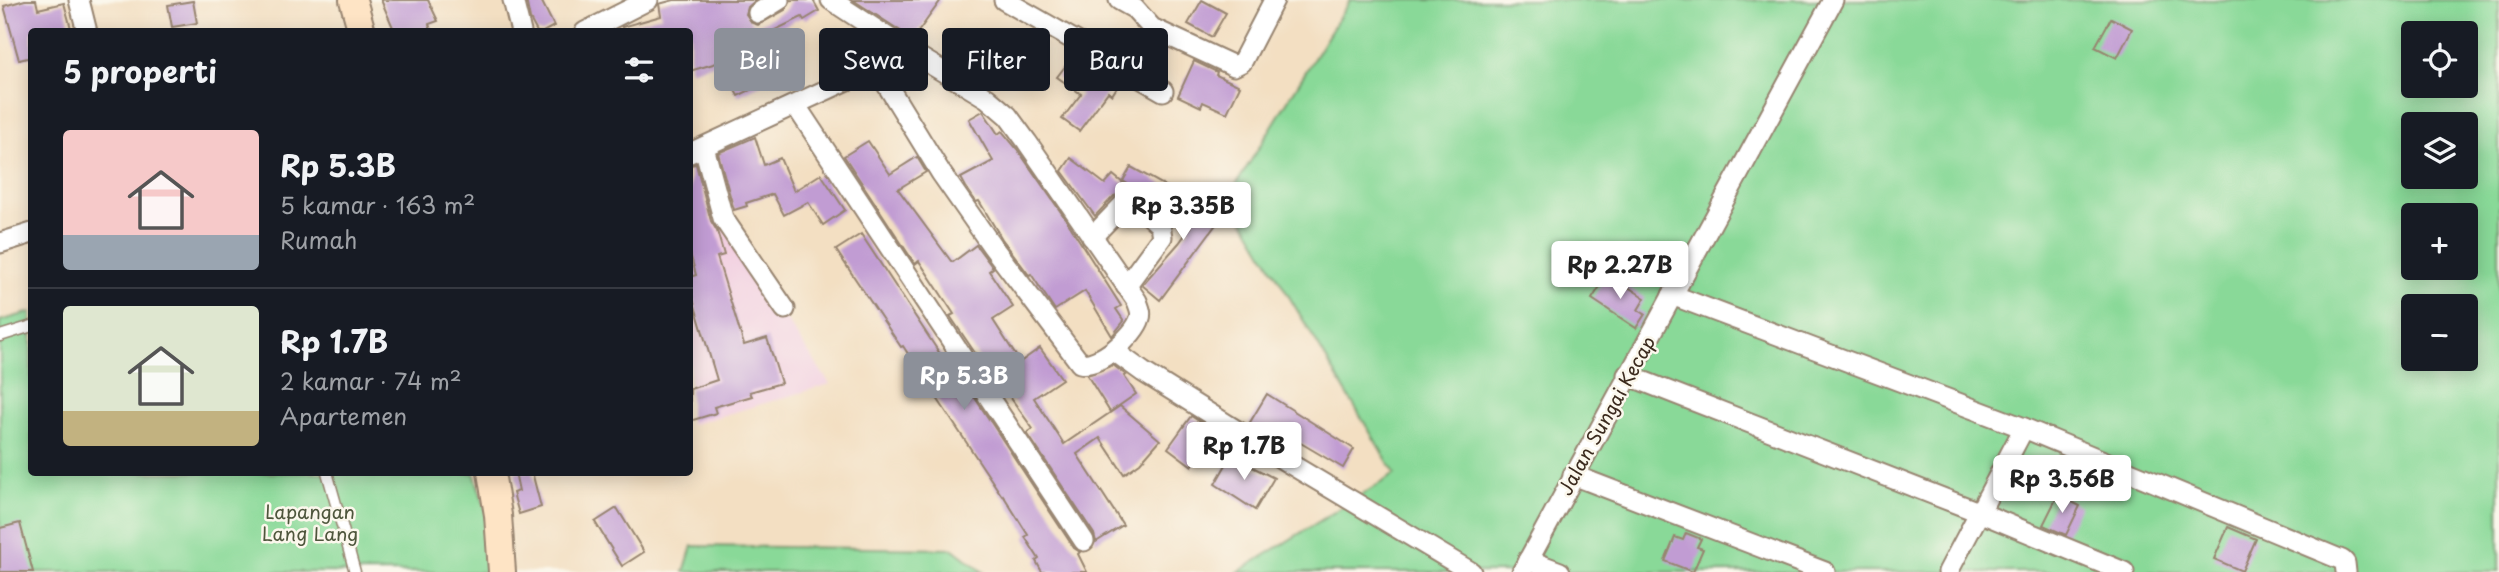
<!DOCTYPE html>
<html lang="id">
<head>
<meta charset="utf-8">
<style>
  body { margin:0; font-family:"Playpen Sans",sans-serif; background:#242831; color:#f1f3f6; height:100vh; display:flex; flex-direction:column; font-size:26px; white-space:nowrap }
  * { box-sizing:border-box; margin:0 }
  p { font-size:23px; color:#9ea1a6 }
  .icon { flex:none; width:38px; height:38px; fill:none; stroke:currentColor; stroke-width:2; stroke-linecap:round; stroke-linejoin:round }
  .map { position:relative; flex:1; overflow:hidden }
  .panel { position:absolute; left:28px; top:28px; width:665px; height:448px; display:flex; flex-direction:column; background:#171b24; border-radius:7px; box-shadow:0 4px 18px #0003 }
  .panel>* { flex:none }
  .hud { position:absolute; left:714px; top:28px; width:665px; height:63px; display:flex; gap:14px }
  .tools { position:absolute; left:2401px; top:21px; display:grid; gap:14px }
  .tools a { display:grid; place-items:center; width:77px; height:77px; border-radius:7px; background:#171b24; box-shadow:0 4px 18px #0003; font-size:35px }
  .price { position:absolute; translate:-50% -60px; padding:0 16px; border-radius:7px; background:#fff; color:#222; font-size:23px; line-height:46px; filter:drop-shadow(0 2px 4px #0008) }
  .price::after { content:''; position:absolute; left:50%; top:42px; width:21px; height:16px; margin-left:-10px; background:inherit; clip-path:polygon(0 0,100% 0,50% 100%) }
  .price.active { background:#8c9099; color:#fff }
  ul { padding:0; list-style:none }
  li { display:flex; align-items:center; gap:21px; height:175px; padding:0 35px }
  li+li { border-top:2px solid #363941 }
  li span { display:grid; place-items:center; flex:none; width:196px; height:140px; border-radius:7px; color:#555 }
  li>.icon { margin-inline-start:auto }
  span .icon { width:84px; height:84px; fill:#fffc; stroke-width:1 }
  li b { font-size:30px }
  h2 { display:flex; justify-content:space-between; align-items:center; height:84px; padding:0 35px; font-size:30px }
  .chip { padding:0 24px; border-radius:7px; background:#171b24; box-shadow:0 4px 18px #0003; font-size:24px; line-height:63px }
  .chip.active { background:#8c9099; color:#fff }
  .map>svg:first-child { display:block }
  .built { fill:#f2cfe1 }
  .green { fill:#89d998; stroke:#62825b; stroke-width:2; fill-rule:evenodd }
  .building { fill:#c19cd3 }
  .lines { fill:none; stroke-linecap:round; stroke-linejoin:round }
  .lane-casing { stroke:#978470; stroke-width:13 }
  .street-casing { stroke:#978470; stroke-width:23 }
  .secondary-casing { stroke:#978470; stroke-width:30 }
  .lane { stroke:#fff; stroke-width:10 }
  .street { stroke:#fff; stroke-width:19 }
  .secondary { stroke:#fee4c5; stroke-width:26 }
  .labels { text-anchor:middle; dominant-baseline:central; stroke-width:5; stroke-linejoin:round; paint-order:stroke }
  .street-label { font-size:19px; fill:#3b2a1e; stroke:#fbf7ec }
  .park-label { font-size:19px; fill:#4e563c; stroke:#fbf7ec }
</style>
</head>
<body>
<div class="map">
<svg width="2499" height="572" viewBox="0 0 2499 572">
  <rect width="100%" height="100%" fill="#fbf7ec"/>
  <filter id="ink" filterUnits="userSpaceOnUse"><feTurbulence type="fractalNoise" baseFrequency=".0143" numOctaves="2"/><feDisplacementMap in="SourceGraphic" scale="14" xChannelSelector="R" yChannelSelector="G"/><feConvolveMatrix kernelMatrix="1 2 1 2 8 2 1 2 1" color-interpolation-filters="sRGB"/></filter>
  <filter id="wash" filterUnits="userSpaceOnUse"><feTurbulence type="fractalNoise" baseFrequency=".00686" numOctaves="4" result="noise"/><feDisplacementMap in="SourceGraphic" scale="28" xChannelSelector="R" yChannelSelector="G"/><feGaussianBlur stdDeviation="1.57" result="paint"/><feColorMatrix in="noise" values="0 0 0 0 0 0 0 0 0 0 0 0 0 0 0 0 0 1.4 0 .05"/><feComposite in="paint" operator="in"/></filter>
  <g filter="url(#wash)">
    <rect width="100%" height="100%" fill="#f3dfc2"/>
    <!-- built -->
    <path class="built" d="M717,219L830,384L690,425V230Z"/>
    <!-- green -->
    <g class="green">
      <path d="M1350,0H2499V572H1238L1395,474L1229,196ZM2413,33H2466V86H2413ZM2413,124H2466V177H2413ZM2413,215H2466V268H2413ZM2413,306H2466V359H2413Z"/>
      <path d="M31,312L32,472L474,473L487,513L489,572H0V321Z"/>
      <path d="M692,546L953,549L983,572H684Z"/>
    </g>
    <g id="blocks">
      <!-- building -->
      <g class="building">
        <path d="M25,0H36L38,9L64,3L72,32H32V57L19,60L4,6Z"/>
        <path d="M381,0H428L438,21L429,24L432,32H395Z"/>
        <path d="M526,0H541L554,26L543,32H537L530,19Z"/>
        <path d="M674,0H756L748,7L746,14L752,23L758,25L785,10L791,0H813L819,11L804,20L802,17L775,30L795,68L738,96L720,62L690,71V32H623L622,27L661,16L659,4Z"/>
        <path d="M853,0H941L913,39Z"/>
        <path d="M1202,0L1226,13L1212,37L1188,24Z"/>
        <path d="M193,1L197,23L172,27L168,5Z"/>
        <path d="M2111,18L2132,29L2117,58L2095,47Z"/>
        <path d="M986,31L999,40L981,65L994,73L987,83L962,68Z"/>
        <path d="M1147,39L1167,49L1155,72L1136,61Z"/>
        <path d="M1073,56L1102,76L1105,72L1121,81L1112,95L1108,92L1079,131L1062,119L1081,94L1057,77Z"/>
        <path d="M1194,61L1217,72L1216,75L1240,86L1227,113L1203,102L1201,107L1178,96Z"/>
        <path d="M983,111L998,134L1002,131L1017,149L1065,218L1121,306L1116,309L1124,321L1112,336L1085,291L1055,310L1031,274L1029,275L1002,239L979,201L976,202L966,187L961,178L993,161L969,119Z"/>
        <path d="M755,137L764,165L780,158L794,191L821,174L845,210L823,225L808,202L784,215L773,194L746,203L747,206L734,210L718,153Z"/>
        <path d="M868,141L890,174L917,157L926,172L898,189L951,261L953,262L976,245L993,268L989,271L1013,307L993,320L1020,362L1040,348L1062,379L1034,398L1064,444L1120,406L1160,440L1140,463L1124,474L1100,438L1077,454L1123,525L1096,542L1094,534L1027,433L1033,429L993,373L990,375L950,316L954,314L919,261L915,264L844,156Z"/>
        <path d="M1071,158L1105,184L1113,175L1129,188L1125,193L1114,196L1095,216L1062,171Z"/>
        <path d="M696,164L711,221L717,231L724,255L717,257L744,345L767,338L781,383L750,392L752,396L714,407L716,413L690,421V389L717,380L690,289V277L696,275L690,253V165Z"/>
        <path d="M1131,167L1171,189L1161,205L1123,181Z"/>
        <path d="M1172,189L1201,207L1207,201L1223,215L1160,300L1142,285L1179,243L1190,228L1186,225L1192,218L1164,201Z"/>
        <path d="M861,234L948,366L968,394L971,392L1074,548L1080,552L1078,554L1087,572H1042L1036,561L1039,559L1025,537L1028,535L1003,495L1002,496L925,380L903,346L901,347L836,250Z"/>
        <path d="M1608,274L1645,298L1638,310L1645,314L1636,328L1592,299Z"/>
        <path d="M1113,365L1126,375L1124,376L1136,394L1110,412L1087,375Z"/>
        <path d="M1267,394L1354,449L1343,468L1299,442L1293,451L1249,424Z"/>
        <path d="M1191,416L1216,432L1192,466L1168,448Z"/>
        <path d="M1231,456L1274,478L1255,510L1215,484Z"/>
        <path d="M515,472H532L541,507L519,514L513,493L519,491Z"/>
        <path d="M2058,495L2080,506L2066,535L2043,525Z"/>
        <path d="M617,508L644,552L622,566L595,522Z"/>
        <path d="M20,523L33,572H0V528Z"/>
        <path d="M2228,527L2256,539L2242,571L2214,559Z"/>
        <path d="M1686,533L1701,539L1697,547L1703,549L1693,572L1665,561L1675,537L1683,540Z"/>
      </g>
    </g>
  </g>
  <g filter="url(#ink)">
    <use href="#blocks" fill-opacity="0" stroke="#978470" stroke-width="2"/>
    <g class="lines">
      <defs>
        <g id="lane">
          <path d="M0,336L32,326"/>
          <path d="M327,472L355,572"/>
        </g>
        <g id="street">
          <path d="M79,0L87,32"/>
          <path d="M513,0L521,32"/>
          <path d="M1004,0L1163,91"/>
          <path d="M1119,0L1135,9L1152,28L1234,66L1242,62L1274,0"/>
          <path d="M758,13L779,0"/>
          <path d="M585,32L648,0"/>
          <path d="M876,67L941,173L992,246L1080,363C1098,368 1135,336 1140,318C1142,312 1139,307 1137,301L1027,142L1008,116L987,98L904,48"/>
          <path d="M796,106L1084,541"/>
          <path d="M704,147L723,218L785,309"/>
          <path d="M690,153L876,67L904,48L831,0"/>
          <path d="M1092,237L1123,205C1139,202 1149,216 1160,225L1162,237L1126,286"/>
          <path d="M0,243L32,233"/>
          <path d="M1672,295L2024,428L2342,560L2345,563L2346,572"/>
          <path d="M1114,351L1143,372L1287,462L1471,572"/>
          <path d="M1627,375L1981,513L2124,572"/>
          <path d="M1573,475L1825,572"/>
          <path d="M1528,560L1560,572"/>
          <path d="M1522,572L1833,0"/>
          <path d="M1948,572L2024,428"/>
        </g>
        <g id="secondary">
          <path d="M353,0L362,32"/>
          <path d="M491,472L498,515L502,572"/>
        </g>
      </defs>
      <!-- lane casing -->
      <use href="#lane" class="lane-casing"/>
      <!-- street casing -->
      <use href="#street" class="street-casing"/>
      <!-- secondary casing -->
      <use href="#secondary" class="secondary-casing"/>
      <!-- lane -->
      <use href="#lane" class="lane"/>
      <!-- street -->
      <use href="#street" class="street"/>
      <!-- secondary -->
      <use href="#secondary" class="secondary"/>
    </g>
  </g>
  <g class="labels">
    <!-- street labels -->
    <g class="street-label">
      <text transform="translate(1606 415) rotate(-61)">Jalan Sungai Kecap</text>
    </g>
    <!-- park labels -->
    <g class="park-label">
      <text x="310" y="511">Lapangan<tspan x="310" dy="22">Lang Lang</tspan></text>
    </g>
  </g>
</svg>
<div class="tools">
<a><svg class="icon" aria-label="locate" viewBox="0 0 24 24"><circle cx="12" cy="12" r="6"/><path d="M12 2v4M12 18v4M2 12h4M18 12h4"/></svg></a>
<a><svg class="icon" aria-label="layers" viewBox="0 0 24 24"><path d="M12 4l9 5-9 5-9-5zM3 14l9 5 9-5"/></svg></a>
<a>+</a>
<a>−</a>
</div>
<b class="price" style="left:1183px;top:242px">Rp 3.35B</b>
<b class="price" style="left:1620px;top:301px">Rp 2.27B</b>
<b class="price active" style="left:964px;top:412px">Rp 5.3B</b>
<b class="price" style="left:1244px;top:482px">Rp 1.7B</b>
<b class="price" style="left:2062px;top:515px">Rp 3.56B</b>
<div class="hud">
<a class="chip active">Beli</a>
<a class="chip">Sewa</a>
<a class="chip">Filter</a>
<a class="chip">Baru</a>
</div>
<section class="panel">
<h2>5 properti<svg class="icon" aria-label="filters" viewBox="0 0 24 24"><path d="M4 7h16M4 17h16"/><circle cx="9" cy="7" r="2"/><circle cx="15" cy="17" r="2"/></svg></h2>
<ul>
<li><span style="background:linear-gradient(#f6c9c9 75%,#9aa5b1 0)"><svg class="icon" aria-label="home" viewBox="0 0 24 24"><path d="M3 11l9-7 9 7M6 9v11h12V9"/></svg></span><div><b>Rp 5.3B</b><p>5 kamar · 163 m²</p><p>Rumah</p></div></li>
<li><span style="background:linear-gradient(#dfe7d0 75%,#c2b280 0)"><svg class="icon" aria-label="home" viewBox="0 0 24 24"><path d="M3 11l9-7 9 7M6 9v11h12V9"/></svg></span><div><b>Rp 1.7B</b><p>2 kamar · 74 m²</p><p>Apartemen</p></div></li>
</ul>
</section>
</div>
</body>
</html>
